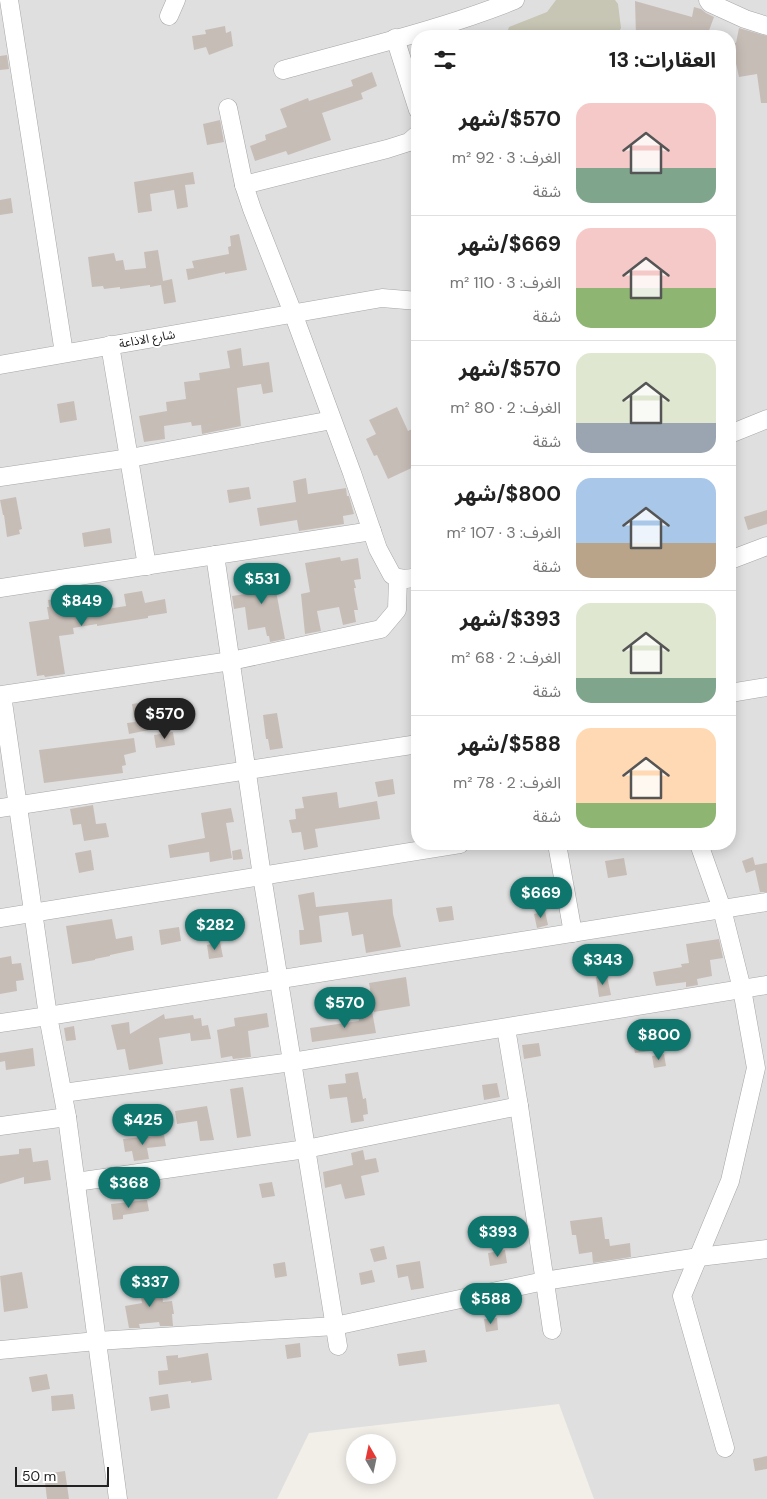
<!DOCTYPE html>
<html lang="ar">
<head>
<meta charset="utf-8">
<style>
  body { margin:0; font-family:"DM Sans","Noto Sans Arabic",sans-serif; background:#f2f2f2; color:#222; direction:rtl; height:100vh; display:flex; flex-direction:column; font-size:19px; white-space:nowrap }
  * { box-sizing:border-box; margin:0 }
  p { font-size:16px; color:#767676 }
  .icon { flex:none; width:28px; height:28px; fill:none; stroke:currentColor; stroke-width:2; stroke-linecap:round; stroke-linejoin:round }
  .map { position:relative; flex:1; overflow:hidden; direction:ltr }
  .details { position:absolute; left:411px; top:30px; width:325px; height:820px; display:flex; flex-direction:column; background:#fff; border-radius:20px; box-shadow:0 2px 12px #0003; direction:rtl }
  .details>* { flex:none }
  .needle { width:32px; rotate:351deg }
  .tools { position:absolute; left:346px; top:1434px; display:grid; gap:10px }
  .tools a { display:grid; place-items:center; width:50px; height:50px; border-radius:50%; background:#fff; box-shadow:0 2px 12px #0003; font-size:25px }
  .scale { position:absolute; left:15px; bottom:12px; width:94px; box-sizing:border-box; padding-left:5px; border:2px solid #222; border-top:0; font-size:14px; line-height:18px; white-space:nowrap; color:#222; -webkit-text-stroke:4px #fff; paint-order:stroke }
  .price { position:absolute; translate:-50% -42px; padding:0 11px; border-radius:18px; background:#0f766e; color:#fff; font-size:16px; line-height:32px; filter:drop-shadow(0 1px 2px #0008) }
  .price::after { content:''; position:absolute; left:50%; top:30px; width:15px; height:11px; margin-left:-8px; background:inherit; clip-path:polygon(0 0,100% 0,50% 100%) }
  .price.selected { background:#222; color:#fff }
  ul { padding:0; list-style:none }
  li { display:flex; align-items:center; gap:15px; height:125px; padding:0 20px }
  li+li { border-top:1px solid #e0e0e0 }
  li span { display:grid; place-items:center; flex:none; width:140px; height:100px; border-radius:15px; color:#555 }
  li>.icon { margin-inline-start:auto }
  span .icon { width:60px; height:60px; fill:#fffc; stroke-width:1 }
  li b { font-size:21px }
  h2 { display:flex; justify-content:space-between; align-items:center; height:60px; padding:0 20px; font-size:21px }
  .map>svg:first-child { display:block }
  .residential { fill:#e0dfdf; fill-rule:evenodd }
  .construction { fill:#c7c5b3 }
  .building { fill:#c7bdb7 }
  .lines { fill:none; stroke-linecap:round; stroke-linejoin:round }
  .minor-casing { stroke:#a6a6a6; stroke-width:19 }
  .minor { stroke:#fff; stroke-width:18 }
  .labels { text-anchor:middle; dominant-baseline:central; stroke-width:4; stroke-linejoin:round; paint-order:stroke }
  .street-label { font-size:12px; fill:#222; stroke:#fff }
</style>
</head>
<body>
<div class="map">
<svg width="767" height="1499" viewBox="0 0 767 1499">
  <rect width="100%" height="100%" fill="#f2eee8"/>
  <!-- residential -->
  <path class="residential" d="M0,0H767V1499H594L559,1404L309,1433L277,1499H0ZM418,36H730V844H418Z"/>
  <!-- construction -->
  <path class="construction" d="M556,0H615L618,4L621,28L617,36H506L509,27L547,12Z"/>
  <!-- building -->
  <g class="building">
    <path d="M635,1L692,17L694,7L701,9L706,13L714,17L707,36H636Z"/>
    <path d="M225,26L226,33L231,31L233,46L209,55L206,47L194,50L192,36L206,34L205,30Z"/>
    <path d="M739,28L767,36V103H761L757,74L739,77L731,41L736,43Z"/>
    <path d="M7,55L9,69L0,70V56Z"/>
    <path d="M372,72L377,86L361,93L363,99L322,113L331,140L288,155L286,151L255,161L250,146L266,140L265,135L287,127L280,109L308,98L309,101L353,86L351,80Z"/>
    <path d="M220,120L224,142L207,145L203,124Z"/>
    <path d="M193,172L195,184L185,185L188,207L177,209L174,190L150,194L152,211L138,213L134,182Z"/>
    <path d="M11,198L13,213L0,215V200Z"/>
    <path d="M239,234L247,270L225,274V272L188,280L186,269L194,268L192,261L229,254L228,247L231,246L230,236Z"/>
    <path d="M158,250L163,281L172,279L176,302L164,304L161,285L150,287V285L120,289V287L104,289L103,286L92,287L88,257L114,253L116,261L123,260L125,270L146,268L144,252Z"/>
    <path d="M241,348L243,366L269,362L273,392L263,394L261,384L237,388L241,426L202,434L201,425L192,426L191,422L164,426L165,439L144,442L139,416L167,411L166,402L186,399L184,382L200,380L199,373L230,368L227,351Z"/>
    <path d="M74,401L77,420L60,423L57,404Z"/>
    <path d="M397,407L408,431L418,426V465L388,479L377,455L374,456L366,439L376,434L369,420Z"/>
    <path d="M306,478L308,494L346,488L347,496H349L354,514L343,516L344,524L299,531L297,520L260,526L257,508L296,502L293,481Z"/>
    <path d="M249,487L251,499L229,503L227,490Z"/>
    <path d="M16,497L22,529L19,530L20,534L7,537L4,515H3L0,500Z"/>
    <path d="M767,510V524L748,530L744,517Z"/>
    <path d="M110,528L112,543L84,547L82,533Z"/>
    <path d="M340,557L341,561L358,558L361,579L354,580L356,588H354L358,610H354L356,622L343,625L339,607L317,611L321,631L305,634L301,594L310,592L305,563Z"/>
    <path d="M271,564L285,639L270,642L269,636H267L265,627L248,630L245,607L234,609L232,596L245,594L244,587L260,585L258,566Z"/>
    <path d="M142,591L145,603L165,599L167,613L148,616V618L97,626V624L73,628L74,634L59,636L65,674L45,677L44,675L37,676L29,622L49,619L47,607H49L48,600L60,598L62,616L82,612L79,594L90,593L94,611L126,606L124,594Z"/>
    <path d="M145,702L149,730L129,734L127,723L135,722L132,704Z"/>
    <path d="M277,713L283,748L270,750L268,739H266L263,715Z"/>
    <path d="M173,732L175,745L156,748L154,735Z"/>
    <path d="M134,738L136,752L124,755L126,765L122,766L123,773L44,783L39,750Z"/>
    <path d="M393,779L395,794L378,797L375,782Z"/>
    <path d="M337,792L339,808L377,801L380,819L315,829L318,847L304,850L301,832L292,833L289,820L296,819L295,809L304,808L302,797Z"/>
    <path d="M93,805L96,824L106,823L109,837L84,841L81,824L73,825L70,809Z"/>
    <path d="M231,808L234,822L226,823L232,858L210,862L209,852L170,858L168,845L205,838L201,813Z"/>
    <path d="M241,849L243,859L233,860L232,851Z"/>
    <path d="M91,850L94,870L79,873L75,853Z"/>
    <path d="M753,857L755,865L767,863V892H760L755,870L746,873L742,861Z"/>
    <path d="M624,858L627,875L608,878L605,861Z"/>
    <path d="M314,892L316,907L392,899L393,914L401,947L366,953L363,934L352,936L348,912L319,916L322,942L300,945L299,930H304L298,895Z"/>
    <path d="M452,906L454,920L439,922L436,908Z"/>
    <path d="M545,911L548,925L537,928L534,914Z"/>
    <path d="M112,919L116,939L132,936L134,950L110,955V956L95,959V960L72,964L66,926Z"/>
    <path d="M179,927L181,941L161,945L159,930Z"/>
    <path d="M719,939L723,958L710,960L712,976L697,979L698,985L686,987V982L656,986L653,972L682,967L681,964L689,963L686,944Z"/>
    <path d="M220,942L223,957L209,959L207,945Z"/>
    <path d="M11,956L12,964L21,963L24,980L16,981L17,991L0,994V958Z"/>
    <path d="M607,976L611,995L599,997L596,977Z"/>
    <path d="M406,977L410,1006L374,1012L369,983Z"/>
    <path d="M372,1011L376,1033L312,1042L310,1028L359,1021L358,1014Z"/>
    <path d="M267,1013L269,1027L248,1031L251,1057L233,1059L232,1056L221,1058L217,1030L235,1026L234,1018Z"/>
    <path d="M164,1014L165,1019L193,1015L194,1019L201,1018L202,1026L208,1025L211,1039L191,1041L190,1033L159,1038L163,1064L129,1070L125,1049L117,1050L111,1025L129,1022L130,1034Z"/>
    <path d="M74,1026L76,1040L66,1041L64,1028Z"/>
    <path d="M648,1036L650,1051L635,1053L632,1039Z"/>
    <path d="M539,1043L541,1056L524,1059L522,1045Z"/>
    <path d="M33,1048L35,1066L6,1070L5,1061L0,1062V1053Z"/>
    <path d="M664,1054L666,1066L654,1068L652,1056Z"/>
    <path d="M358,1072L363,1099L366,1098L368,1114L363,1115L364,1121L351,1123L347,1097L330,1099L328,1085L346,1083L345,1074Z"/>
    <path d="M497,1083L500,1097L484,1100L482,1085Z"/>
    <path d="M243,1087L251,1136L237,1138L230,1089Z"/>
    <path d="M207,1106L214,1140L200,1141L197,1121L177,1124L175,1111Z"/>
    <path d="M164,1135L166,1146L147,1148L149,1159L134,1161L132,1151L125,1152L123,1139Z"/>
    <path d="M31,1148L33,1162L48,1160L51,1180L24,1184V1177L0,1184V1156L19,1154V1149Z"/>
    <path d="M363,1150L365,1160L376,1158L379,1172L361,1176L365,1195L345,1199L341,1184L325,1188L323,1172L353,1165L351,1153Z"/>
    <path d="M272,1182L275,1196L262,1198L259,1184Z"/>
    <path d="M147,1200L149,1211L123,1215V1219L113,1220L111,1204Z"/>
    <path d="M602,1217L605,1239H609L610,1246L630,1243L631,1257L593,1263L592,1252L579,1254L576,1235H572L570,1221Z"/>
    <path d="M384,1246L387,1259L374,1262L370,1249Z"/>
    <path d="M505,1250L507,1263L490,1266L488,1253Z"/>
    <path d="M420,1261L424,1288L411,1290L408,1276L398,1278L396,1265Z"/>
    <path d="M285,1262L287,1276L275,1278L273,1264Z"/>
    <path d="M372,1270L375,1282L361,1285L359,1273Z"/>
    <path d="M22,1272L28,1308L4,1312L0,1276Z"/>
    <path d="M161,1282L163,1302L172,1301L174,1314H172L173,1326H160L159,1322L139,1324L140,1328H129L125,1306L142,1303L139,1285Z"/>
    <path d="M497,1318L498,1330L486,1332L484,1319Z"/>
    <path d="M300,1343L301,1357L287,1359L285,1345Z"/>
    <path d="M425,1350L427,1362L399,1366L397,1354Z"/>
    <path d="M208,1353L212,1380L191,1383V1381L159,1385L158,1371L168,1370L166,1356L178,1355V1358Z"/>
    <path d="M47,1374L50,1389L32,1392L29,1377Z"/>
    <path d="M73,1394L75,1409L52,1411L51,1396Z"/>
    <path d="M168,1394L170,1408L151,1411L149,1397Z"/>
    <path d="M767,1456V1469L755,1471L753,1459Z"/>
    <path d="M65,1471L69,1499H47L44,1474Z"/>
  </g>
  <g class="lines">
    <defs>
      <g id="minor">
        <path d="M9,0L64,353"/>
        <path d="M708,0L710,3L745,19L767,26"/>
        <path d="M169,16L176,0"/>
        <path d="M395,38L418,110"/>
        <path d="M283,70C361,48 440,30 515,0"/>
        <path d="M228,108L244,185L252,209L293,313L352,473L378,549L392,575L398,578L406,579L418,577"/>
        <path d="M244,185L387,149L409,142L418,134"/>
        <path d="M110,345L147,566"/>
        <path d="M0,365L382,298L418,301"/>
        <path d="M730,434L767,419"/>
        <path d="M0,477L130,458L332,420"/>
        <path d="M215,555L262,876L338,1346"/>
        <path d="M730,560L767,546"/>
        <path d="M0,588L372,531"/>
        <path d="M730,693L767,687"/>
        <path d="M0,808L418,744"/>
        <path d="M557,844L573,933"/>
        <path d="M699,844L722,909L742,989L756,1068L730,1181L682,1296L725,1448"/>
        <path d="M0,918L460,844"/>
        <path d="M0,1023L48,1016L2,695L231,661L381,629L397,610L398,578"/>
        <path d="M506,1028L519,1106L552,1330"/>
        <path d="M63,1093L292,1062L767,985"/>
        <path d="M0,1126L67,1117"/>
        <path d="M76,1182L306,1149L519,1106"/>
        <path d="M0,1350L97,1341L335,1326L544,1281L699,1257L767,1249"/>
        <path d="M118,1499L67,1117L48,1016L767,902"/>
      </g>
    </defs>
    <!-- minor casing -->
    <use href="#minor" class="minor-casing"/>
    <!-- minor -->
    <use href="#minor" class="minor"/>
  </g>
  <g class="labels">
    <!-- street labels -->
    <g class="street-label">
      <text transform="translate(147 339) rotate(-10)">شارع الاذاعة</text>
    </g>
  </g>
</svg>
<div class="tools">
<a><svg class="needle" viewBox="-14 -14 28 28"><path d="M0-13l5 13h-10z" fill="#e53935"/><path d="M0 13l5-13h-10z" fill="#767676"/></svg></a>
</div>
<div class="scale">50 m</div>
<b class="price" style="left:262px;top:605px">$531</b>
<b class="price" style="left:82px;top:627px">$849</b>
<b class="price selected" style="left:165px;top:740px">$570</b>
<b class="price" style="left:541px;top:919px">$669</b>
<b class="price" style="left:215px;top:951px">$282</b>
<b class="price" style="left:603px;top:986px">$343</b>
<b class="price" style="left:345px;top:1029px">$570</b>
<b class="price" style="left:659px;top:1061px">$800</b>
<b class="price" style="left:143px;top:1146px">$425</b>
<b class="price" style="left:129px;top:1209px">$368</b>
<b class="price" style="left:498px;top:1258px">$393</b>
<b class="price" style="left:150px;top:1308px">$337</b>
<b class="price" style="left:491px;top:1325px">$588</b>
<section class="details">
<h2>العقارات: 13<svg class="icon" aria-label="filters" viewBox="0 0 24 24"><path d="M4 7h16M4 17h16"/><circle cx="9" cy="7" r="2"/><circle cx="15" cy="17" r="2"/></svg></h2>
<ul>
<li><span style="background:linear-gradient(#f6c9c9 65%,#7fa58c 0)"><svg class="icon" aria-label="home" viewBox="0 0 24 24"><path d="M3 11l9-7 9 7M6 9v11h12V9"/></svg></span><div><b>$570/شهر</b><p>الغرف: 3 · 92 m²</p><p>شقة</p></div></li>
<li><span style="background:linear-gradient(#f6c9c9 60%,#8fb573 0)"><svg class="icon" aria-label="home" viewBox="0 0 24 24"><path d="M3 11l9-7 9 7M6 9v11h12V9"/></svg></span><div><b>$669/شهر</b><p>الغرف: 3 · 110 m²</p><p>شقة</p></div></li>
<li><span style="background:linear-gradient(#dfe7d0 70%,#9aa5b1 0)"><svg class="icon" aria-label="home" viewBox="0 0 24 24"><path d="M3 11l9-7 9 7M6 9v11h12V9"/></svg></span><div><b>$570/شهر</b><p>الغرف: 2 · 80 m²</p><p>شقة</p></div></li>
<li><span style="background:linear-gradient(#a9c7e8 65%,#b9a48a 0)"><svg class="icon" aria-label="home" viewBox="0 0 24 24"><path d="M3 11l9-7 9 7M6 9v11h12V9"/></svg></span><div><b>$800/شهر</b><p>الغرف: 3 · 107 m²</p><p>شقة</p></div></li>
<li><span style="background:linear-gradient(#dfe7d0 75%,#7fa58c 0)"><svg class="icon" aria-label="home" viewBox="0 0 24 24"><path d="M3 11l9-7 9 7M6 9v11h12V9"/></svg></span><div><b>$393/شهر</b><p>الغرف: 2 · 68 m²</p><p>شقة</p></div></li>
<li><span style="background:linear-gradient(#ffd9b3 75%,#8fb573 0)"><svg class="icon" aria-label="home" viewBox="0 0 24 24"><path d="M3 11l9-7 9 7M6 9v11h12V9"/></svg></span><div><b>$588/شهر</b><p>الغرف: 2 · 78 m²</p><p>شقة</p></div></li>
</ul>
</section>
</div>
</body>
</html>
